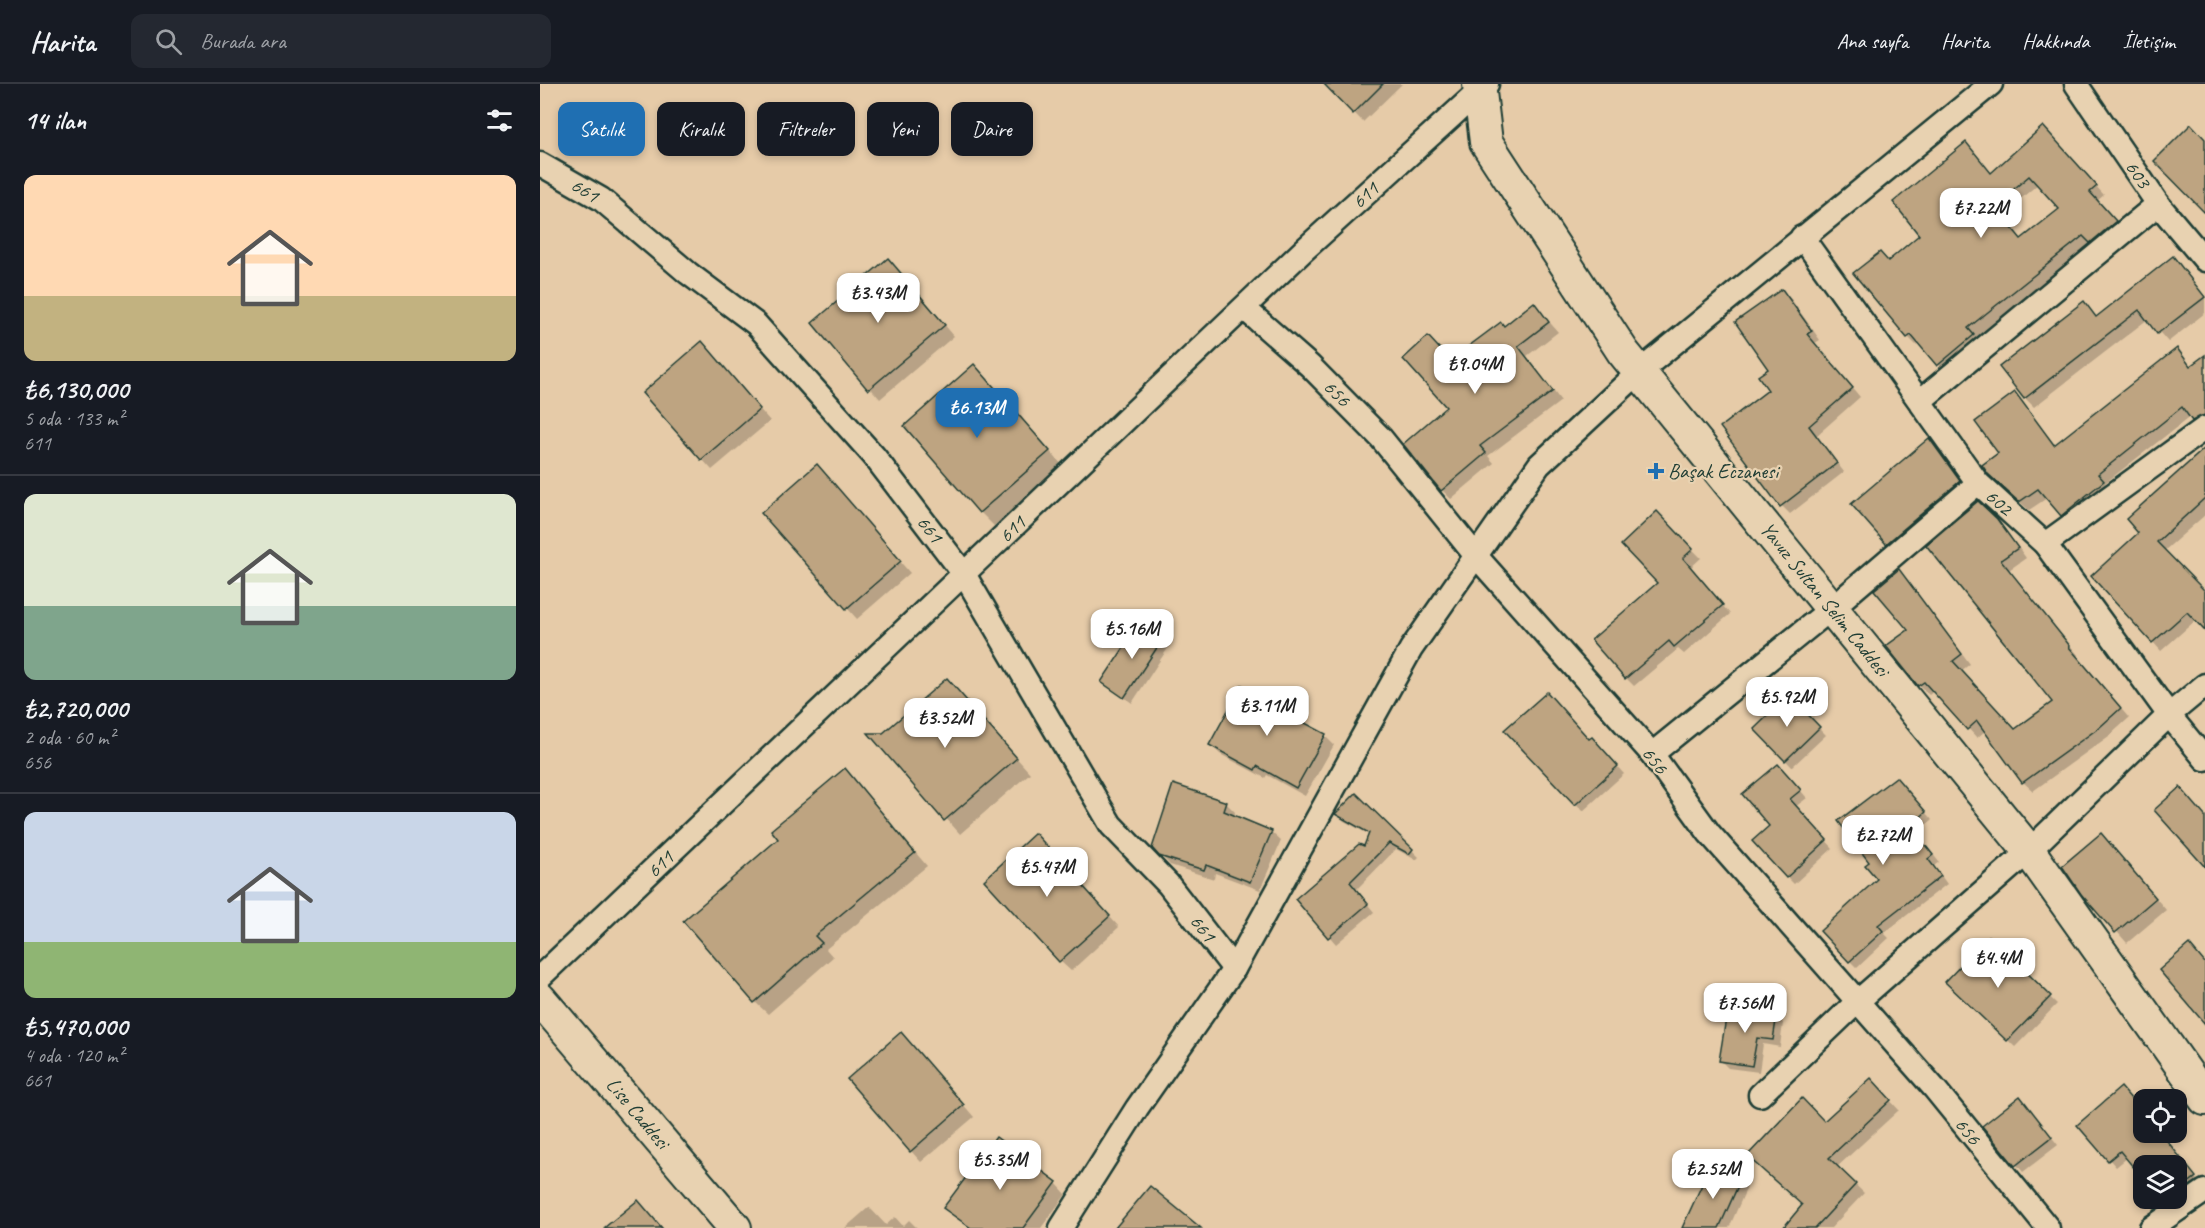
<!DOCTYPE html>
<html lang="tr">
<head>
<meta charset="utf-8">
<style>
  body { margin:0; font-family:Caveat,sans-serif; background:#242831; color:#f1f3f6; height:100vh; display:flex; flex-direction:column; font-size:22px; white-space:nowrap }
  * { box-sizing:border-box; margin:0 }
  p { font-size:20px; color:#9ea1a6 }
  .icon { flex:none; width:33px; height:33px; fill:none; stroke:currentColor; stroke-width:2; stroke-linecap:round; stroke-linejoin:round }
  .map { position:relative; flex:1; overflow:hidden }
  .panel { display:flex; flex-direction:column; background:#171b24; width:540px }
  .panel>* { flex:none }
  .guide { position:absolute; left:18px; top:18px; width:570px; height:54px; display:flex; gap:12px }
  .buttons { position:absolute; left:1593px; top:1005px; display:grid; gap:12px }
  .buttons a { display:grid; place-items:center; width:54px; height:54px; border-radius:12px; background:#171b24; box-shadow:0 3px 9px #0003; font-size:30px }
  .price { position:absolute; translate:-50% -51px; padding:0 14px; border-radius:12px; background:#fff; color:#222; font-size:20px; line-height:39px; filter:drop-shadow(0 2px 3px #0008) }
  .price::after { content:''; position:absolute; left:50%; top:36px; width:18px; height:14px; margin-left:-9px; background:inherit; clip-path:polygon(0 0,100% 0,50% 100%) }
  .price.on { background:#1f6fb2; color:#fff }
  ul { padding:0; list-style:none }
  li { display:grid; align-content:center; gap:12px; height:318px; padding:0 24px }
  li+li { border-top:2px solid #363941 }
  li span { display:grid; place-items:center; height:186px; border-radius:12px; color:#555 }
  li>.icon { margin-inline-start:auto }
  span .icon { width:108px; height:108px; fill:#fffc; stroke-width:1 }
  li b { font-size:26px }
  h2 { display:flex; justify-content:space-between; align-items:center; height:72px; padding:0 24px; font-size:26px }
  .tag { padding:0 21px; border-radius:12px; background:#171b24; box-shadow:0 3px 9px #0003; font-size:21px; line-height:54px }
  .tag.on { background:#1f6fb2; color:#fff }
  header { display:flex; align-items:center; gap:36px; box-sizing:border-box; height:84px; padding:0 30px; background:#171b24; border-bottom:2px solid #363941 }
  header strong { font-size:28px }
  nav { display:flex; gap:33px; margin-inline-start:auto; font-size:21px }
  .search { width:420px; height:54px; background:#242831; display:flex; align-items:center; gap:15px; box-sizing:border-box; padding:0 21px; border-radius:12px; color:#9ea1a6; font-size:22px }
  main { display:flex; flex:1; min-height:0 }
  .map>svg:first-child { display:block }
  .shadow { fill:#0003; fill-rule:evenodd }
  .building { fill:#bea481; stroke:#1f3d34; stroke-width:1.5; fill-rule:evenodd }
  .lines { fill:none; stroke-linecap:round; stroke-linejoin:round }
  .street-casing { stroke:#1f3d34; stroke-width:27 }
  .secondary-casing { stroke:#1f3d34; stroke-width:36 }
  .street { stroke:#e8d2b1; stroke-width:22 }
  .secondary { stroke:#e8d2b1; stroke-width:32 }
  .poi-dot { fill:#1f6fb2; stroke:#e8d2b1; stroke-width:2 }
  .labels { text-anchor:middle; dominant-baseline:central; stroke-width:4.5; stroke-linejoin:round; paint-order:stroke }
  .street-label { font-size:21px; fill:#1f3d34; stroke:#e8d2b1 }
  .poi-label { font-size:21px; fill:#1f3d34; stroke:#e8d2b1; text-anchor:start }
</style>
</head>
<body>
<header>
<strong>Harita</strong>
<div class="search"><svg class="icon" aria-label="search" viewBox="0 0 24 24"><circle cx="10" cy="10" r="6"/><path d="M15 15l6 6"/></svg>Burada ara</div>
<nav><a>Ana sayfa</a><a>Harita</a><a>Hakkında</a><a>İletişim</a></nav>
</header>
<main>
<section class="panel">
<h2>14 ilan<svg class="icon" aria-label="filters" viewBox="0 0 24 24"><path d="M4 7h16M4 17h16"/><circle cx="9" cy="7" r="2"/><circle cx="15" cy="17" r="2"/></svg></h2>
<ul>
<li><span style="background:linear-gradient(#ffd9b3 65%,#c2b280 0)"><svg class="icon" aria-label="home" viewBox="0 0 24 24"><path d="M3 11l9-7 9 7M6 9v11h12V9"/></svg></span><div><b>₺6,130,000</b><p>5 oda · 133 m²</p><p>611</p></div></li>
<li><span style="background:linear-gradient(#dfe7d0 60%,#7fa58c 0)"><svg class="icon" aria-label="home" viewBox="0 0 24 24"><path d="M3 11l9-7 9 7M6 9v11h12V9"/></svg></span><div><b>₺2,720,000</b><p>2 oda · 60 m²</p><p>656</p></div></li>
<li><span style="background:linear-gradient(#c9d6e8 70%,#8fb573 0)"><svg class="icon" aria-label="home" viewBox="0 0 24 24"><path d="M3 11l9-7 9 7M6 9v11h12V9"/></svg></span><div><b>₺5,470,000</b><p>4 oda · 120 m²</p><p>661</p></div></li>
</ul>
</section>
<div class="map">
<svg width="1665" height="1144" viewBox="0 0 1665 1144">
  <rect width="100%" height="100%" fill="#e6cba8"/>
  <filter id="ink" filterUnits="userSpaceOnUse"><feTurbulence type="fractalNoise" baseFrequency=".0167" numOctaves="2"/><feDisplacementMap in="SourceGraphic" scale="12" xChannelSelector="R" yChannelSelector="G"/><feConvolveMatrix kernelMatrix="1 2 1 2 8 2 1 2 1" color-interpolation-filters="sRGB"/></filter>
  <g filter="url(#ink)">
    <!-- shadow -->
    <g class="shadow">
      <path d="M786,0H862L823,38Z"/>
      <path d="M1512,53L1564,111L1557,117L1584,147L1553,160L1436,254L1442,261L1407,290L1380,259L1377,262L1368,253L1349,178L1452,90ZM1498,100L1521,126L1482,156L1462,131Z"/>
      <path d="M1633,174L1665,212V229L1628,258L1608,235L1494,323L1485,314L1544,219L1557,234Z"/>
      <path d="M359,187L414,252L340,315L274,240Z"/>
      <path d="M1242,207L1251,215L1280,256L1275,259L1320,313L1276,352L1304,388L1250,430L1242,422L1230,285Z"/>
      <path d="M994,220L1018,248L987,272L1021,317L948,372L954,379L911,415L902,406L910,278L964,243Z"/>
      <path d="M1637,266L1652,283L1665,273V343L1662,345L1651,332L1565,399L1572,407L1531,440L1507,414L1489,426L1459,399L1460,370L1475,310L1516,362Z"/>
      <path d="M172,270L230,337L172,386L162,375Z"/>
      <path d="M434,282L523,382L454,442L440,428Z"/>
      <path d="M1395,363L1426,404L1354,466L1347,459Z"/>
      <path d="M1665,366V431L1624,467L1664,507L1665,506V544L1656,536L1621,567L1613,558L1600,449Z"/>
      <path d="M287,393L370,489L317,535L223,429Z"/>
      <path d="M1117,429L1161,474L1150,484L1190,530L1144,570L1138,565L1094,602L1086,594L1119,499Z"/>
      <path d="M1456,436L1466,446L1486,474L1469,486L1538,571L1537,573L1589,634L1569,652L1493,707L1483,698L1445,647L1437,654L1394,607L1389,611L1379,601L1348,563L1370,546L1359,487L1368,496L1430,580L1421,587L1476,646L1514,618L1388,461Z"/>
      <path d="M623,554L630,561L592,619L563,598Z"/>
      <path d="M407,596L490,689L420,750L332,651H343Z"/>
      <path d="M1249,613L1286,651L1252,683L1216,645Z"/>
      <path d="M747,627L755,635L785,652L794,661L765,712L727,691L725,694L680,670L671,661Z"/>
      <path d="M966,646L1059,662L1084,690L1043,727Z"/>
      <path d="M305,686L387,782L286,865L293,873L228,930L215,918L240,755Z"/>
      <path d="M1245,688L1267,714L1255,723L1293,764L1254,800L1247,793L1231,742Z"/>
      <path d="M1363,702L1392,736L1376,749L1399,778L1394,782L1407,800L1344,849L1349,854L1317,884L1310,877L1339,795L1331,778Z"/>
      <path d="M816,711L879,773L876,776L856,765L816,806L834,828L796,860L757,815L824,764L830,751L804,737L797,730Z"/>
      <path d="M686,719L695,728L694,733L731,748L741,757L720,806L675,789L674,795L630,781L613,763Z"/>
      <path d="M506,762L579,843L531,887L520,877Z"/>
      <path d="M1572,762L1626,826L1587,859L1543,809Z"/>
      <path d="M1449,854L1517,920L1475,963L1407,898Z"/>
      <path d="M1236,932L1243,939L1240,963L1223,960L1219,988L1188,984L1181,977Z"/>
      <path d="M372,961L434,1033L381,1078L371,1067Z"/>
      <path d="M1331,996L1359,1026L1297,1083L1324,1109L1291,1144H1245L1263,1122L1284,1039Z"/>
      <path d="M1486,1021L1518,1061L1483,1088L1444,1042Z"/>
      <path d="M1539,1041L1618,1048L1661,1101L1630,1126L1620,1114H1636V1082L1587,1074L1576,1083Z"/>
      <path d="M1200,1096L1207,1103L1189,1144H1160Z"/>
      <path d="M516,1099L526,1110L501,1144H429L405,1123Z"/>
      <path d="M329,1123L346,1141L355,1133L363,1142L369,1136L377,1144H305Z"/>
    </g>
    <!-- building -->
    <g class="building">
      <path d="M784,0H843L813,30Z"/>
      <path d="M1651,40L1665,55V129L1614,77Z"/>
      <path d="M1503,42L1557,102L1550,108L1576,137L1550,159L1543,152L1428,244L1434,251L1397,282L1371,251L1367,254L1313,189L1340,168L1348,177L1379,151L1353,118L1426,58L1451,89ZM1489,92L1519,125L1481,155L1454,122Z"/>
      <path d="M1633,172L1665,213L1617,250L1599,226L1484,315L1459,283L1544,217L1556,233Z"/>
      <path d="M348,174L405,241L328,306L272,239Z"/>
      <path d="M1242,205L1272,247L1267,250L1313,304L1269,342L1297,379L1240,423L1180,343L1228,306L1218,292L1228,285L1195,238Z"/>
      <path d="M994,218L1009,238L978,262L1013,307L940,362L946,369L901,407L863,360L906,323L863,275L888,252L910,276L961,238L964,242Z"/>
      <path d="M162,257L220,325L161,376L102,309Z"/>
      <path d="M1637,264L1650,282L1665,271V331L1652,337L1642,323L1558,390L1564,397L1521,432L1498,405L1479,418L1448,390L1442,381L1458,369L1435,338L1475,308L1514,361Z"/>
      <path d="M434,280L510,367L439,429L364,342Z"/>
      <path d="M1389,354L1420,397L1346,460L1311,420Z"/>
      <path d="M1665,364V414L1617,458L1665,507V547L1647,528L1612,559L1551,492L1598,449L1586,435Z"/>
      <path d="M277,380L361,477L306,525L221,429Z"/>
      <path d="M1438,417L1457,435L1478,464L1461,476L1530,562L1529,563L1581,624L1560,643L1482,699L1437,637L1427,646L1384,598L1378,602L1346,562L1368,546L1334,506L1359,485L1422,570L1413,577L1475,645L1512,618L1386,461Z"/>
      <path d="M1117,427L1153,465L1143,474L1183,521L1134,563L1129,557L1085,595L1051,556L1117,499L1081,461Z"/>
      <path d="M601,538L624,553L584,614L561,598Z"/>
      <path d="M407,594L477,674L404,737L328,649H343Z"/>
      <path d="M702,601L748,626L746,629L786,650L756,704L717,682L715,686L669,661Z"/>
      <path d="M1007,608L1049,655L1052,653L1078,682L1035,721L964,646Z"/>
      <path d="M1249,611L1280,643L1245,677L1214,645Z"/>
      <path d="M1238,680L1261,706L1250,715L1287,756L1246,794L1212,757L1229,742L1202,710Z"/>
      <path d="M305,684L375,769L275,852L282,859L214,919L143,837L238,755L231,746Z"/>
      <path d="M1356,693L1386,728L1370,742L1393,771L1388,775L1401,792L1338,841L1343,847L1309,878L1280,847L1337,795L1325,781L1329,778L1298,737Z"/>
      <path d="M633,700L687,718L684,727L732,747L710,798L666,781L664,786L619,772L612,764Z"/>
      <path d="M1640,703L1665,732V783L1614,726Z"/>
      <path d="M816,709L873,765L869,770L849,759L810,798L828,820L788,854L755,815L819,760L824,762L829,749L795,730Z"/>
      <path d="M495,749L570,832L519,878L444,796Z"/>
      <path d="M1561,749L1616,814L1575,849L1541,810L1522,782Z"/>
      <path d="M1449,852L1511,912L1467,957L1405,898Z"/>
      <path d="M1649,860L1665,879V940L1619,886Z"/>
      <path d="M1188,922L1237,930L1233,956L1217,954L1212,982L1179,977Z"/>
      <path d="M361,948L424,1021L370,1068L307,995Z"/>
      <path d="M1331,994L1351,1016L1289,1074L1316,1100L1275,1144H1243L1262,1121L1207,1072L1262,1014L1284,1037Z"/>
      <path d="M1581,1003L1604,1030V1048H1620L1656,1093L1636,1108V1082H1604V1096L1580,1067L1568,1077L1537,1041Z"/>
      <path d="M1480,1012L1512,1053L1475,1082L1442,1042Z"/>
      <path d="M456,1053L517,1098L483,1144H431L403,1124Z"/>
      <path d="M1171,1081L1201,1095L1179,1144H1142Z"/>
      <path d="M610,1102L661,1144H575Z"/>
      <path d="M98,1116L122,1144H64Z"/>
    </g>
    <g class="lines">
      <defs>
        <g id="street">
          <path d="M1536,0L1618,120L1665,176"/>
          <path d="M0,80L61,115L148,189L216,240L334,372L424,490L571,741L628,800L694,885"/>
          <path d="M1262,153L1438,399L1505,460L1629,631L1665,675"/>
          <path d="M704,224L770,282L841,354L936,472L1112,670L1169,749L1394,1004L1508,1144"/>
          <path d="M1380,317L1618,120"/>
          <path d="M1505,460L1665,344"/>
          <path d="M1112,670L1292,524L1438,399"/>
          <path d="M0,893L764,166L947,0"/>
          <path d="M1220,1011L1317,918L1489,767L1629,631L1665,601"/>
          <path d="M521,1144L597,1024L694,885L871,565L999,381L1099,288L1451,0"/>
          <path d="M1611,1144L1665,1107"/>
        </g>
        <g id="secondary">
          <path d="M939,0L946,58L1083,268L1489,767L1665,1015"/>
          <path d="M0,915L195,1144"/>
        </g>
      </defs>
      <!-- street casing -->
      <use href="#street" class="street-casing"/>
      <!-- secondary casing -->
      <use href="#secondary" class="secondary-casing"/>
      <!-- street -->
      <use href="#street" class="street"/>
      <!-- secondary -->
      <use href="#secondary" class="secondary"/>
    </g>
  </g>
  <!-- markers -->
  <path class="poi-dot" d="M1113 378h6v6h6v6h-6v6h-6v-6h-6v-6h6z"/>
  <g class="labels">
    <!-- street labels -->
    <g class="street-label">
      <text transform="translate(1598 90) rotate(55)">603</text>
      <text transform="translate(45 106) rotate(31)">661</text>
      <text transform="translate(825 111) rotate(-43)">611</text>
      <text transform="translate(797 309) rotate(45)">656</text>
      <text transform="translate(1459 418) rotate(42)">602</text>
      <text transform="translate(390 445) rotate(52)">661</text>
      <text transform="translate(472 445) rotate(-44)">611</text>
      <text transform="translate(1285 515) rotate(51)">Yavuz Sultan Selim Caddesi</text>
      <text transform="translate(1115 676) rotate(52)">656</text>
      <text transform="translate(120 780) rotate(-44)">611</text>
      <text transform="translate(663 844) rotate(52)">661</text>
      <text transform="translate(98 1029) rotate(50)">Lise Caddesi</text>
      <text transform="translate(1428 1047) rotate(51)">656</text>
    </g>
    <!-- poi labels -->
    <g class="poi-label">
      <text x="1128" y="387">Başak Eczanesi</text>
    </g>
  </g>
</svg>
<div class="buttons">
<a><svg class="icon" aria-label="locate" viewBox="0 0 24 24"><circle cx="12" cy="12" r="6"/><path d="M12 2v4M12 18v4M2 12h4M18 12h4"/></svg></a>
<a><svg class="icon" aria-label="layers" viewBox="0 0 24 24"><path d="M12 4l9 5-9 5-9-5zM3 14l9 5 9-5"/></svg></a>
</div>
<b class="price" style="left:1441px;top:155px">₺7.22M</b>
<b class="price" style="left:338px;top:240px">₺3.43M</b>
<b class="price" style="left:935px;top:311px">₺9.04M</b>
<b class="price on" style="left:437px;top:355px">₺6.13M</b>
<b class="price" style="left:592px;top:576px">₺5.16M</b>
<b class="price" style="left:1247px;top:644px">₺5.92M</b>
<b class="price" style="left:727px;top:653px">₺3.11M</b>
<b class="price" style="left:405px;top:665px">₺3.52M</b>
<b class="price" style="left:1343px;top:782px">₺2.72M</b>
<b class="price" style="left:507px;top:814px">₺5.47M</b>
<b class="price" style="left:1458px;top:905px">₺4.4M</b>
<b class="price" style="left:1205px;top:950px">₺7.56M</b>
<b class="price" style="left:460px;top:1107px">₺5.35M</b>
<b class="price" style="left:1173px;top:1116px">₺2.52M</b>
<div class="guide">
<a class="tag on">Satılık</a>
<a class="tag">Kiralık</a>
<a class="tag">Filtreler</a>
<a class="tag">Yeni</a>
<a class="tag">Daire</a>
</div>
</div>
</main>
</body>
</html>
